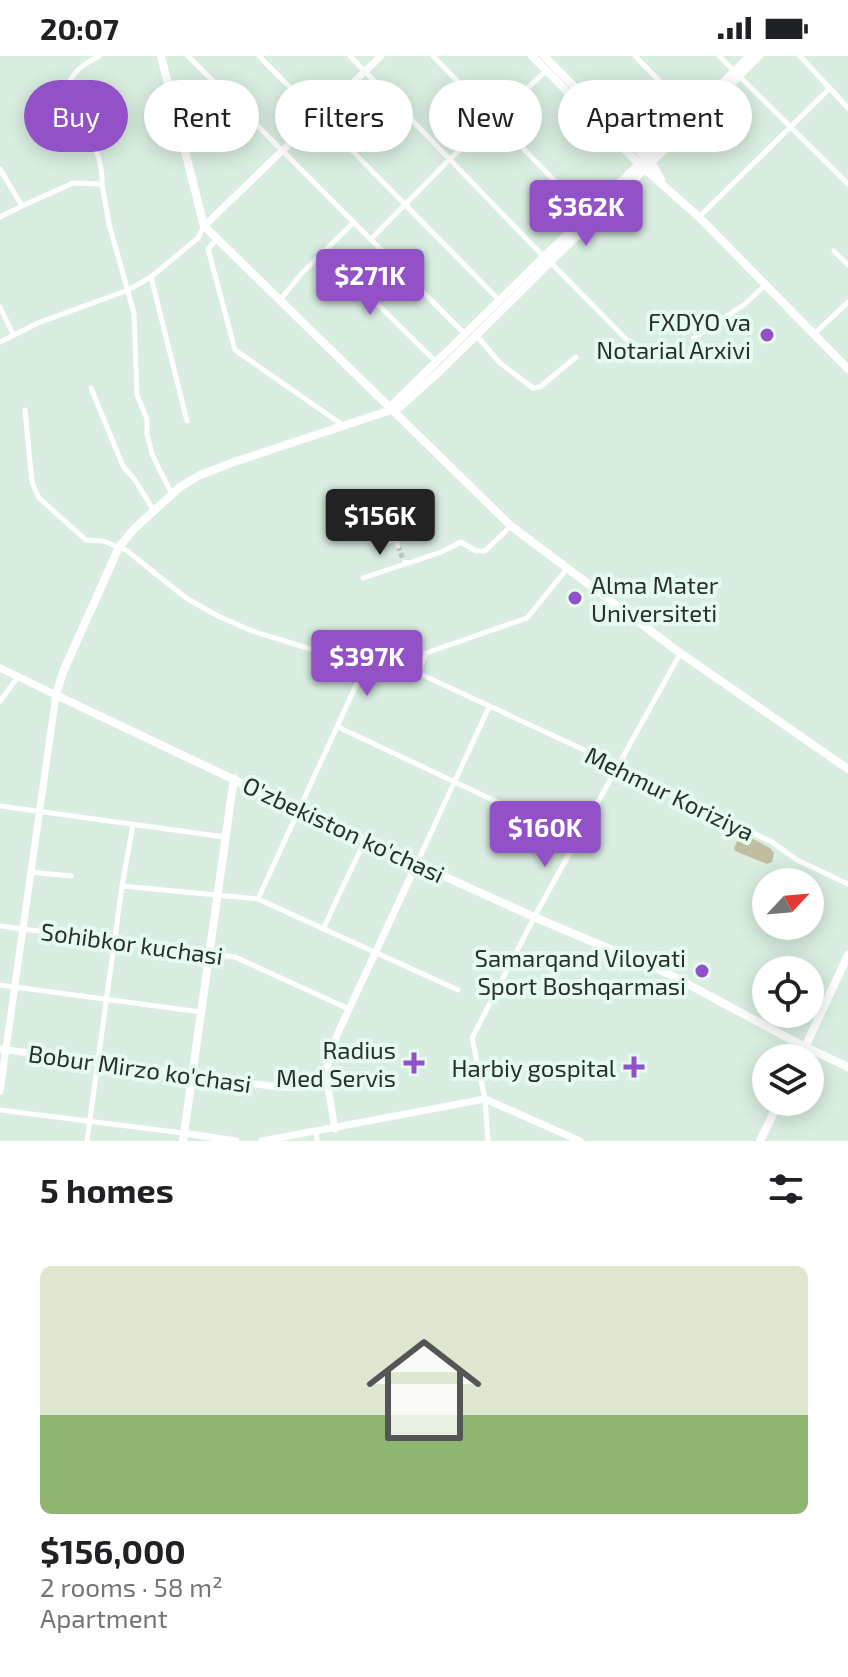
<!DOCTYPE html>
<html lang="en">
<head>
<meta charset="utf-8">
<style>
  body { margin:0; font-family:"Exo 2",sans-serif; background:#f2f2f2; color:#202124; height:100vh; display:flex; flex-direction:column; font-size:30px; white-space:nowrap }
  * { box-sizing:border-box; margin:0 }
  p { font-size:26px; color:#757577 }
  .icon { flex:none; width:44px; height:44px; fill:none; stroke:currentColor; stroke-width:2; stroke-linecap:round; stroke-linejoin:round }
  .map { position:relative; height:1085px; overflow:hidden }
  .sheet { display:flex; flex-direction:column; background:#fff; flex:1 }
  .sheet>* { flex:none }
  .hud { position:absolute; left:24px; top:24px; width:800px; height:72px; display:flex; gap:16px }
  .needle { width:52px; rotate:64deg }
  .tools { position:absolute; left:752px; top:812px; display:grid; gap:16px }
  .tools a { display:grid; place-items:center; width:72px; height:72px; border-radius:50%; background:#fff; box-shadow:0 4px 20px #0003; font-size:40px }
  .price { position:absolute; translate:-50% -68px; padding:0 18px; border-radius:8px; background:#9251c6; color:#fff; font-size:26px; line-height:52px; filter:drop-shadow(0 2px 4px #0008) }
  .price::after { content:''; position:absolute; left:50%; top:48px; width:24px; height:18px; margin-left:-12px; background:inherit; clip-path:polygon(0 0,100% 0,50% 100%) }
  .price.current { background:#222; color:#fff }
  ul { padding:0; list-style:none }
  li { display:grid; align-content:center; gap:16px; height:424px; padding:0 40px }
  li span { display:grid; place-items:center; height:248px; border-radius:12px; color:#555 }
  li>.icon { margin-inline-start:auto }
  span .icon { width:144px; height:144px; fill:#fffc; stroke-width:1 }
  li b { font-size:34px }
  h2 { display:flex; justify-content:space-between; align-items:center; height:96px; padding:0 40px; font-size:34px }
  .tag { padding:0 28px; border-radius:36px; background:#fff; box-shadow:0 4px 20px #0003; font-size:28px; line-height:72px }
  .tag.current { background:#9251c6; color:#fff }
  .status { display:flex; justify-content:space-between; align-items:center; height:56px; padding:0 40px; background:#fff; direction:ltr }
  .status svg { height:22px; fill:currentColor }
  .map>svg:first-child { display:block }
  .green { fill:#c1bda0 }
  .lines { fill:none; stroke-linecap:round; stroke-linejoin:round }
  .minor-tunnel { stroke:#b6c8bd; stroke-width:5; stroke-dasharray:5 2.5; stroke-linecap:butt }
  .minor { stroke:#fff; stroke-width:5 }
  .tertiary { stroke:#fff; stroke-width:7 }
  .secondary { stroke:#fff; stroke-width:8 }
  .poi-dot { fill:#9251c6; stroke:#e6fbef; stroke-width:3 }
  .labels { text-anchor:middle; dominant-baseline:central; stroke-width:8; stroke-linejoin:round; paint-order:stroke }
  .poi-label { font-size:24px; fill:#28302c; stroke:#e6fbef; text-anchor:end }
  .street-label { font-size:24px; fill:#28302c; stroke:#e6fbef }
</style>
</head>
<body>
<div class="status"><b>20:07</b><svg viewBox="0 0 49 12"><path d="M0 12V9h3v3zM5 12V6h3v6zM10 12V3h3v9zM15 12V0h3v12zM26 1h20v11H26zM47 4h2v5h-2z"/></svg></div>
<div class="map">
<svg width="848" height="1085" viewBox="0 0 848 1085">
  <rect width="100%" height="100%" fill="#d9eee1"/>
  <!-- green -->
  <path class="green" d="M746,779L770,792L774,797L772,806L767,808L735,795L734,792L739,782Z"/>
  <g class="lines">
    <!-- minor-tunnel -->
    <path class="minor-tunnel" d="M398,490L404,506"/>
    <!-- minor -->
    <g class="minor">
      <path d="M99,0C68,16 67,26 62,59L63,65L83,60C91,83 103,103 102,128"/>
      <path d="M188,0L465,278"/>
      <path d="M259,0L499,244"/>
      <path d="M350,0L544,201"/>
      <path d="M433,0L587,158"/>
      <path d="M635,0L690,56"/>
      <path d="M719,0L848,128"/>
      <path d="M800,0L848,52"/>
      <path d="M0,113L22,150L73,127L102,128L109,168L134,257L137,339L147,363V378L152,398L172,439"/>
      <path d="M0,161L22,150"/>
      <path d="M699,161L829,33"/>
      <path d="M217,183L208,193L235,294L344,370"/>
      <path d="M371,183L450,103L546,15"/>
      <path d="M324,195L437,307"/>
      <path d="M834,195L848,209"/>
      <path d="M551,207L627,284L637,290"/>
      <path d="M151,221L187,365"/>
      <path d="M280,244L302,217L354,166"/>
      <path d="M0,251L13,278"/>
      <path d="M814,278L848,246"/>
      <path d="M476,279L500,307L533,332L540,331L576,301"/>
      <path d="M694,282L745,248L765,229"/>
      <path d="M0,286L38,267L128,234L151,221L198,182L203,171"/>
      <path d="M91,332L123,410L135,424L154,455"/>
      <path d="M25,354L32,426L39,442L86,484L103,485L126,494L186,542L218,560L252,575L324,597L387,603L418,617L426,597L527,562L566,514"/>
      <path d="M396,483L408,477L403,463"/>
      <path d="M382,488L396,483L398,490"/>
      <path d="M404,506L409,507L441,496L461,486L476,495H485L511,470"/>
      <path d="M363,522L405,508"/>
      <path d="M418,617L619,710L667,737L772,786L797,804L848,828"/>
      <path d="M0,645L18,621"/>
      <path d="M338,671L578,784"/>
      <path d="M0,750L225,781"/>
      <path d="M417,807L489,651"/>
      <path d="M30,816L71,820"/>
      <path d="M122,830L258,843L458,934"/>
      <path d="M258,843L369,601"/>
      <path d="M0,870L235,901L349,953"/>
      <path d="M323,873L365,784"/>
      <path d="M0,929L201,956"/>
      <path d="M0,1054L183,1077"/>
      <path d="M316,1076L317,1085"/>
      <path d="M87,1085L122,830L133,769"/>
      <path d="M488,1085L485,1043L472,982L537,856L680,598"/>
    </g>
    <!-- tertiary -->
    <g class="tertiary">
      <path d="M204,170L381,0"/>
      <path d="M0,612L56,639L0,1035"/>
      <path d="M0,993L278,1031H300L327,1026"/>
      <path d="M335,1073L327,1026V1011L337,979L417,807"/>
      <path d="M184,1077L236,1085"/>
      <path d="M262,1085L485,1043L580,1085"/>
    </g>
    <!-- secondary -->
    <g class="secondary">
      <path d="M161,0L204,170L511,470L676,594L848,713"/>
      <path d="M532,0L638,107L699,161L848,313"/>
      <path d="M544,0L654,111L661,124"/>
      <path d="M759,0L443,312L400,351L234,406L200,419L180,431L134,473L119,491L63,616L56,639L300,755L534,861L669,918L805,991L848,1011"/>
      <path d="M389,352L750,0"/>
      <path d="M800,1002L848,899"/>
      <path d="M183,1085L234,722"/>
      <path d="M760,1085L779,1046"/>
    </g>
  </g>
  <!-- markers -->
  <g class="poi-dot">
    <circle cx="767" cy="279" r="8"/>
    <circle cx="575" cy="542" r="8"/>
    <circle cx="702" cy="915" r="8"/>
    <path d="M410 995h8v8h8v8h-8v8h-8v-8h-8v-8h8z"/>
    <path d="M630 999h8v8h8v8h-8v8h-8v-8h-8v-8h8z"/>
  </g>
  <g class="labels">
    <!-- poi labels -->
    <g class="poi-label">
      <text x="751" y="265">FXDYO va<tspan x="751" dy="28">Notarial Arxivi</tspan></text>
      <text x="591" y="528" text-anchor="start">Alma Mater<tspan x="591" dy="28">Universiteti</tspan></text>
      <text x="686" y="901">Samarqand Viloyati<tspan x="686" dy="28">Sport Boshqarmasi</tspan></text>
      <text x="396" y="993">Radius<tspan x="396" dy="28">Med Servis</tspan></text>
      <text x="616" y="1011">Harbiy gospital</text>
    </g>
    <!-- street labels -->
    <g class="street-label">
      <text transform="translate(670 737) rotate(26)">Mehmur Koriziya</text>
      <text transform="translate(344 773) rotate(25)">O'zbekiston ko'chasi</text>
      <text transform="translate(132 887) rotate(8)">Sohibkor kuchasi</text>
      <text transform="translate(140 1012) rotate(8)">Bobur Mirzo ko'chasi</text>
    </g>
  </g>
</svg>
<div class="tools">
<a><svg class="needle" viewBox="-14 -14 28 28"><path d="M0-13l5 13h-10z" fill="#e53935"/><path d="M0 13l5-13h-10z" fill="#757577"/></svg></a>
<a><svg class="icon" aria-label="locate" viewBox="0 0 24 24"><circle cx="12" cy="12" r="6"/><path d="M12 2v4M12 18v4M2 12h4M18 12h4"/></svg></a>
<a><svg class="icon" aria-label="layers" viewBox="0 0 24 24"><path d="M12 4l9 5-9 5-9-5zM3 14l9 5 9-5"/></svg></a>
</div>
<b class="price" style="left:586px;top:192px">$362K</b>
<b class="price" style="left:370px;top:261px">$271K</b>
<b class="price current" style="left:380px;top:501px">$156K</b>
<b class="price" style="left:367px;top:642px">$397K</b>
<b class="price" style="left:545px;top:813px">$160K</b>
<div class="hud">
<a class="tag current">Buy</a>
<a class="tag">Rent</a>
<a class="tag">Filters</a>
<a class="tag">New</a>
<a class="tag">Apartment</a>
</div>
</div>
<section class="sheet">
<h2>5 homes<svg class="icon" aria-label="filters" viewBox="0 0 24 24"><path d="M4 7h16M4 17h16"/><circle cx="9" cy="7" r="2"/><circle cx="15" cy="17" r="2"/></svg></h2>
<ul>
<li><span style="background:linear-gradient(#dfe7d0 60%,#8fb573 0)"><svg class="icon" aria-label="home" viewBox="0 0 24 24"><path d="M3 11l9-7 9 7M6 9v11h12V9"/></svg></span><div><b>$156,000</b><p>2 rooms · 58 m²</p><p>Apartment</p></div></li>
</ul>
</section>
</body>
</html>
